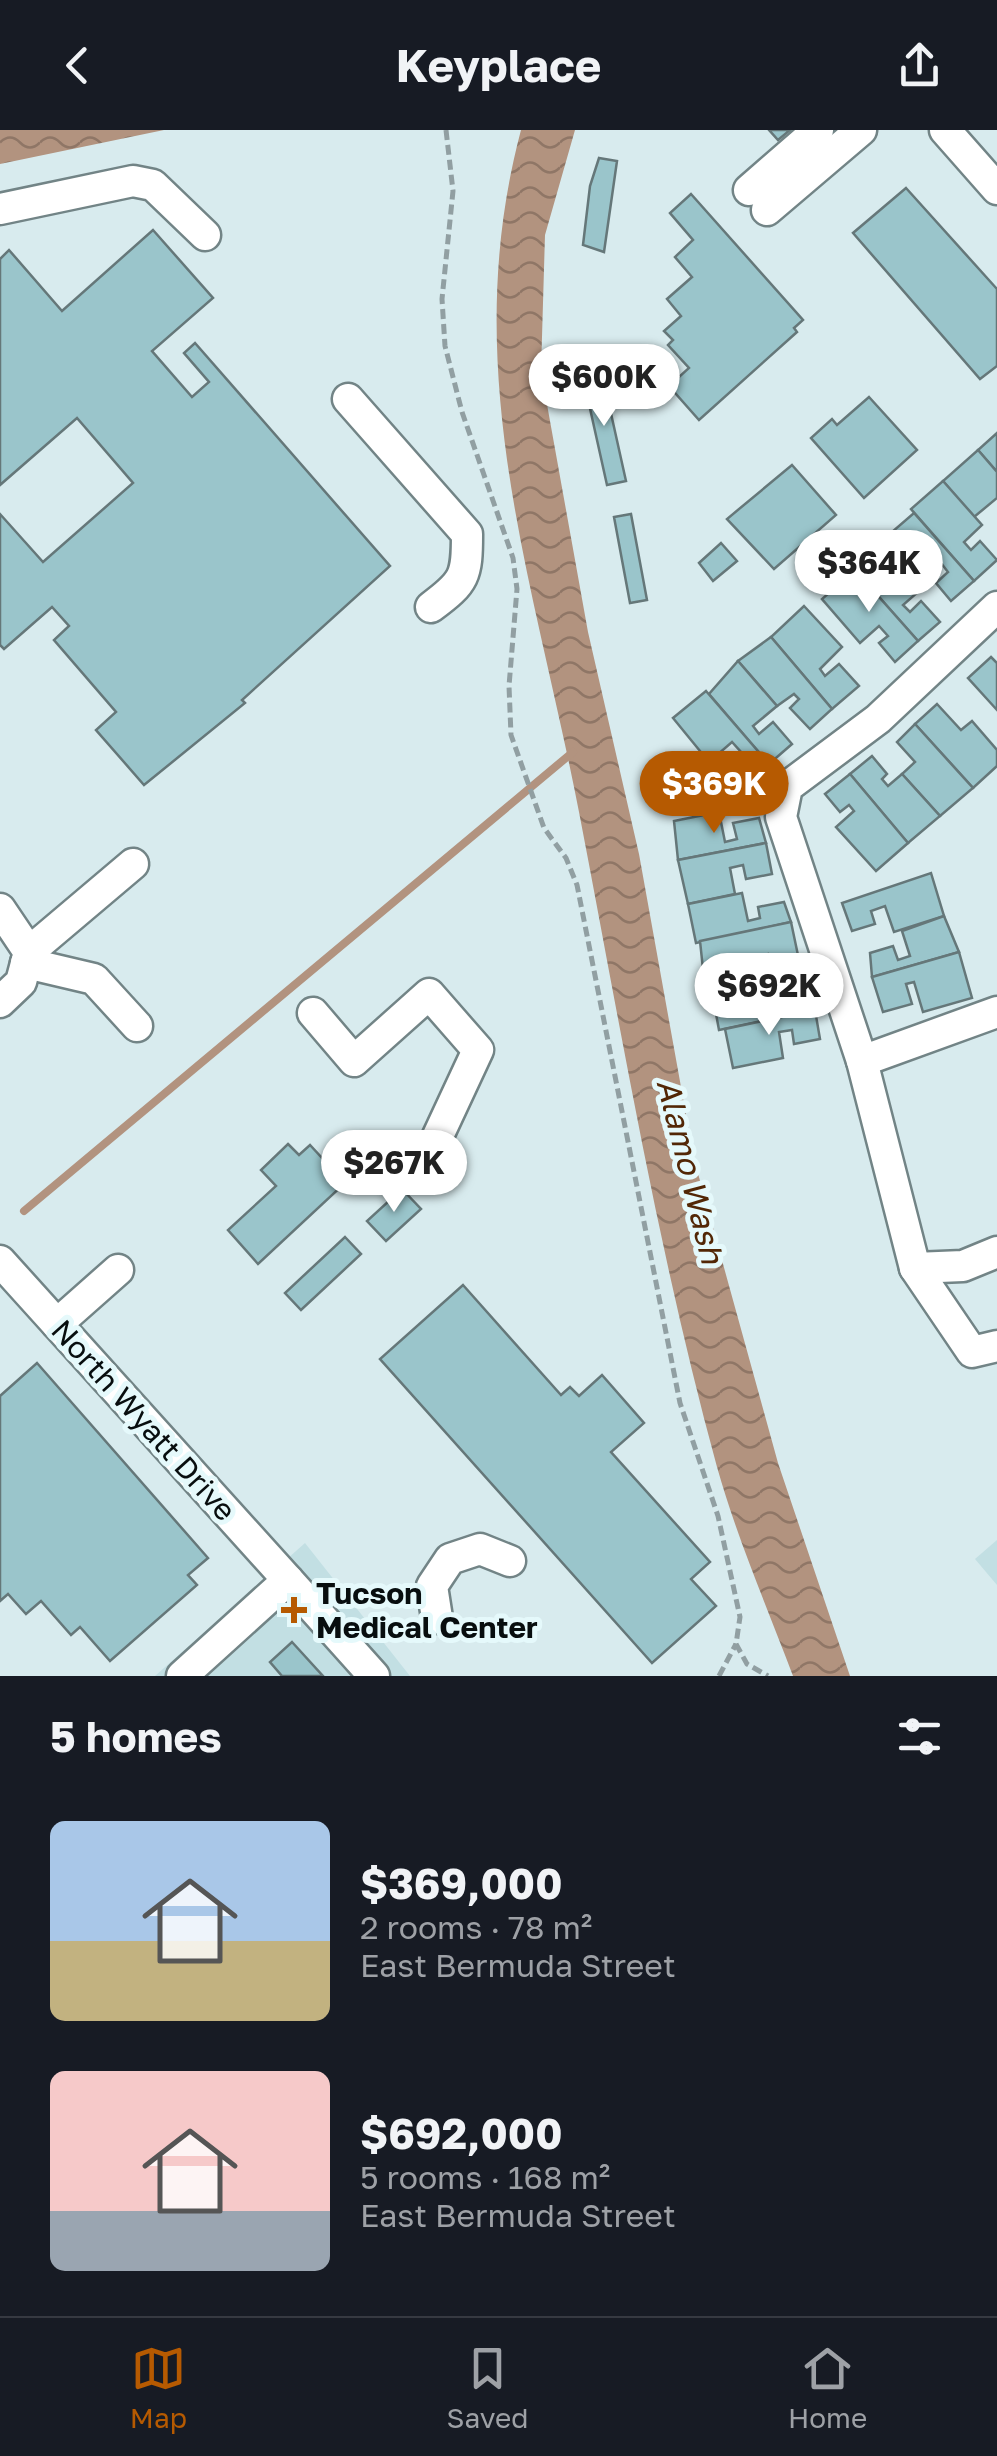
<!DOCTYPE html>
<html lang="en">
<head>
<meta charset="utf-8">
<style>
  body { margin:0; font-family:"Golos Text",sans-serif; background:#20242c; color:#f1f3f6; height:100vh; display:flex; flex-direction:column; font-size:38px; white-space:nowrap }
  * { box-sizing:border-box; margin:0 }
  p { font-size:32px; color:#9ea1a6 }
  .icon { flex:none; width:55px; height:55px; fill:none; stroke:currentColor; stroke-width:2; stroke-linecap:round; stroke-linejoin:round }
  .map { position:relative; height:1546px; overflow:hidden }
  .side { display:flex; flex-direction:column; background:#171b24; flex:1 }
  .side>* { flex:none }
  .price { position:absolute; translate:-50% -85px; padding:0 22px; border-radius:35px; background:#fff; color:#222; font-size:32px; line-height:65px; filter:drop-shadow(0 2px 5px #0008) }
  .price::after { content:''; position:absolute; left:50%; top:60px; width:30px; height:22px; margin-left:-15px; background:inherit; clip-path:polygon(0 0,100% 0,50% 100%) }
  .price.active { background:#b65a01; color:#fff }
  ul { padding:0; list-style:none }
  li { display:flex; align-items:center; gap:30px; height:250px; padding:0 50px }
  li span { display:grid; place-items:center; flex:none; width:280px; height:200px; border-radius:15px; color:#555 }
  li>.icon { margin-inline-start:auto }
  span .icon { width:120px; height:120px; fill:#fffc; stroke-width:1 }
  li b { font-size:42px }
  h2 { display:flex; justify-content:space-between; align-items:center; height:120px; padding:0 50px; font-size:42px }
  header { display:flex; justify-content:space-between; align-items:center; height:130px; padding:0 50px; background:#171b24; font-size:45px; font-weight:700 }
  .dock { display:flex; justify-content:space-around; align-items:center; height:140px; border-top:2px solid #363941; background:#171b24; font-size:28px; color:#9ea1a6 }
  .dock a { display:grid; justify-items:center; gap:5px }
  .dock .active { color:#b65a01 }
  .map>svg:first-child { display:block }
  .built { fill:#c2dfe3 }
  .water { fill:url(#water-waves) }
  .lines { fill:none; stroke-linecap:round; stroke-linejoin:round }
  .stream { stroke:#b2937f; stroke-width:8 }
  .building { fill:#9ac5cb; stroke:#657779; stroke-width:2.5 }
  .minor-casing { stroke:#728486; stroke-width:35 }
  .path { stroke:#919fa2; stroke-width:5; stroke-dasharray:10 5; stroke-linecap:butt }
  .minor { stroke:#fff; stroke-width:30 }
  .poi-dot { fill:#b65a01; stroke:#e5f9fb; stroke-width:4 }
  .labels { text-anchor:middle; dominant-baseline:central; stroke-width:10; stroke-linejoin:round; paint-order:stroke }
  .street-label { font-size:30px; fill:#080e0f; stroke:#e5f9fb }
  .poi-label { font-size:30px; font-weight:bold; fill:#080e0f; stroke:#e5f9fb; text-anchor:start }
  .water-label { font-size:32px; font-style:italic; fill:#522706; stroke:#e5f9fb }
</style>
</head>
<body>
<header><svg class="icon" aria-label="back" viewBox="0 0 24 24"><path d="M15 5l-7 7 7 7"/></svg>Keyplace<svg class="icon" aria-label="share" viewBox="0 0 24 24"><path d="M12 15V3M7 8l5-5 5 5M5 13v7h14v-7"/></svg></header>
<div class="map">
<svg width="997" height="1546" viewBox="0 0 997 1546">
  <defs>
    <pattern id="water-waves" width="16" height="10" patternUnits="userSpaceOnUse" patternTransform="scale(2.5)"><rect width="16" height="10" fill="#b2937f"/><path d="M0 5q4-4 8 0t8 0" fill="none" stroke="#8f7666"/></pattern>
  </defs>
  <rect width="100%" height="100%" fill="#d8ebee"/>
  <!-- built -->
  <g class="built">
    <path d="M997,1410V1455L975,1429Z"/>
    <path d="M305,1413L410,1546H155Z"/>
  </g>
  <!-- water -->
  <g class="water">
    <path d="M0,0H164L0,34Z"/>
    <path d="M521,0H575L545,105L541,241L588,502L639,724L694,1029L778,1333L850,1546H793C767,1477 737,1408 717,1337C658,1122 621,900 579,682C534,450 457,240 521,0Z"/>
  </g>
  <g class="lines">
    <!-- stream -->
    <path class="stream" d="M24,1081L573,622"/>
  </g>
  <!-- building -->
  <g class="building">
    <path d="M769,0H790L778,10Z"/>
    <path d="M599,28L617,31L604,122L583,115L590,56Z"/>
    <path d="M906,58L997,159V236L980,249L853,103Z"/>
    <path d="M691,64L803,190L794,198L797,202L699,290L669,256L689,238L668,215L673,210L664,201L681,186L667,169L692,147L675,127L693,110L670,83Z"/>
    <path d="M153,100L213,168L152,221L192,267L209,252L184,223L195,213L390,436L242,570L245,573L144,655L96,600L116,582L54,510L69,496L52,477L4,519L0,515V384L43,432L133,353L77,288L0,355V129L9,120L62,181Z"/>
    <path d="M602,243L626,351L607,355L583,247Z"/>
    <path d="M869,267L917,320L864,368L811,308L832,289L837,295Z"/>
    <path d="M997,303V342L978,320Z"/>
    <path d="M978,320L997,342V368L974,387L943,351Z"/>
    <path d="M792,335L836,385L774,439L727,389Z"/>
    <path d="M943,351L982,395L964,412L971,420L980,411L997,430L974,451L911,379Z"/>
    <path d="M914,383L974,451L951,471L936,453L948,442L941,433L922,449L885,408Z"/>
    <path d="M631,384L647,470L630,473L614,387Z"/>
    <path d="M887,410L926,455L903,475L910,482L921,471L940,492L918,511L858,443Z"/>
    <path d="M721,413L737,431L713,451L699,433Z"/>
    <path d="M855,440L918,511L895,532L879,513L888,506L879,496L860,513L822,469Z"/>
    <path d="M804,476L842,517L820,539L825,546L839,534L859,556L832,579L771,507Z"/>
    <path d="M771,507L832,579L810,599L790,578L799,569L794,564L777,576L738,531Z"/>
    <path d="M991,527L997,533V580L968,548Z"/>
    <path d="M738,531L777,576L753,596L759,604L773,592L792,614L769,634L709,564Z"/>
    <path d="M706,561L769,634L746,654L728,634L741,622L732,612L709,632L673,588Z"/>
    <path d="M937,574L961,600L972,591L997,620V636L973,658L915,594Z"/>
    <path d="M915,594L973,658L940,686L902,644L915,632L897,612Z"/>
    <path d="M872,626L887,644L882,649L888,656L902,644L940,686L908,713L850,644Z"/>
    <path d="M850,644L908,713L876,741L836,697L854,681L849,675L840,682L825,664Z"/>
    <path d="M719,682L725,712L737,709L733,693L759,688L766,713L678,730L674,691Z"/>
    <path d="M766,713L772,744L746,749L743,735L730,738L735,764L688,774L678,730Z"/>
    <path d="M931,743L944,786L894,802L885,776L871,781L875,794L852,801L842,773Z"/>
    <path d="M742,763L748,791L760,788L758,777L784,772L791,792L696,813L688,774Z"/>
    <path d="M944,786L959,822L872,847L870,823L893,816L898,830L910,826L902,801Z"/>
    <path d="M791,792L799,830L770,836L768,824L756,827L761,847L705,858L700,811Z"/>
    <path d="M959,822L972,868L923,882L914,852L906,854L912,874L883,882L872,847Z"/>
    <path d="M767,846L774,875L785,873L781,857L808,853L815,880L719,900L711,857Z"/>
    <path d="M815,880L820,909L794,914L792,900L779,902L783,928L733,938L725,899Z"/>
    <path d="M288,1014L299,1025L310,1015L345,1053L258,1134L228,1100L276,1056L261,1040Z"/>
    <path d="M402,1059L421,1079L386,1111L367,1091Z"/>
    <path d="M345,1107L361,1124L301,1180L285,1163Z"/>
    <path d="M463,1155L561,1265L570,1257L579,1266L602,1245L644,1293L611,1322L710,1432L691,1449L716,1476L652,1533L380,1229Z"/>
    <path d="M37,1233L208,1428L188,1445L197,1455L110,1531L80,1497L71,1505L41,1471L26,1484L8,1464L0,1471V1266Z"/>
    <path d="M292,1512L323,1546H282L270,1532Z"/>
  </g>
  <g class="lines">
    <defs>
      <g id="minor">
        <path d="M945,0L997,59"/>
        <path d="M749,60L818,0"/>
        <path d="M0,79L133,51L153,55L205,105"/>
        <path d="M767,80L861,0"/>
        <path d="M348,269L467,404C467,446 465,452 431,477"/>
        <path d="M997,477L878,589L787,657L781,687L862,931L915,1138L972,1222L997,1216"/>
        <path d="M0,779L29,822L21,852L0,872"/>
        <path d="M29,822L133,734"/>
        <path d="M26,833L94,849L137,896"/>
        <path d="M313,883L354,931L429,864L478,920L437,1008"/>
        <path d="M862,931L997,882"/>
        <path d="M0,1131L288,1450"/>
        <path d="M915,1138L963,1136L997,1122"/>
        <path d="M57,1194L118,1140"/>
        <path d="M437,1488L432,1456L450,1429L480,1419L510,1431"/>
        <path d="M182,1546L288,1450L374,1546"/>
      </g>
    </defs>
    <!-- minor casing -->
    <use href="#minor" class="minor-casing"/>
    <!-- path -->
    <g class="path">
      <path d="M446,0L453,61L442,169L445,216L462,282L513,428L517,459L509,556L511,605L544,698L566,728L577,755L680,1273L718,1386L740,1487L736,1514L747,1534L768,1546"/>
      <path d="M719,1546L736,1514"/>
    </g>
    <!-- minor -->
    <use href="#minor" class="minor"/>
  </g>
  <!-- markers -->
  <path class="poi-dot" d="M289 1465h10v10h10v10h-10v10h-10v-10h-10v-10h10z"/>
  <g class="labels">
    <!-- street labels -->
    <g class="street-label">
      <text transform="translate(144 1290) rotate(48)">North Wyatt Drive</text>
    </g>
    <!-- poi labels -->
    <g class="poi-label">
      <text x="316" y="1463">Tucson<tspan x="316" dy="34">Medical Center</tspan></text>
    </g>
    <!-- water labels -->
    <g class="water-label">
      <text transform="translate(691 1041) rotate(76)">Alamo Wash</text>
    </g>
  </g>
</svg>
<b class="price" style="left:604px;top:299px">$600K</b>
<b class="price" style="left:869px;top:485px">$364K</b>
<b class="price active" style="left:714px;top:706px">$369K</b>
<b class="price" style="left:769px;top:908px">$692K</b>
<b class="price" style="left:394px;top:1085px">$267K</b>
</div>
<section class="side">
<h2>5 homes<svg class="icon" aria-label="filters" viewBox="0 0 24 24"><path d="M4 7h16M4 17h16"/><circle cx="9" cy="7" r="2"/><circle cx="15" cy="17" r="2"/></svg></h2>
<ul>
<li><span style="background:linear-gradient(#a9c7e8 60%,#c2b280 0)"><svg class="icon" aria-label="home" viewBox="0 0 24 24"><path d="M3 11l9-7 9 7M6 9v11h12V9"/></svg></span><div><b>$369,000</b><p>2 rooms · 78 m²</p><p>East Bermuda Street</p></div></li>
<li><span style="background:linear-gradient(#f6c9c9 70%,#9aa5b1 0)"><svg class="icon" aria-label="home" viewBox="0 0 24 24"><path d="M3 11l9-7 9 7M6 9v11h12V9"/></svg></span><div><b>$692,000</b><p>5 rooms · 168 m²</p><p>East Bermuda Street</p></div></li>
</ul>
</section>
<nav class="dock">
<a class="active"><svg class="icon" aria-label="map" viewBox="0 0 24 24"><path d="M3 6l6-2 6 2 6-2v14l-6 2-6-2-6 2zM9 4v14M15 6v14"/></svg>Map</a>
<a><svg class="icon" aria-label="saved" viewBox="0 0 24 24"><path d="M7 4h10v16l-5-4-5 4z"/></svg>Saved</a>
<a><svg class="icon" aria-label="home" viewBox="0 0 24 24"><path d="M3 11l9-7 9 7M6 9v11h12V9"/></svg>Home</a>
</nav>
</body>
</html>
